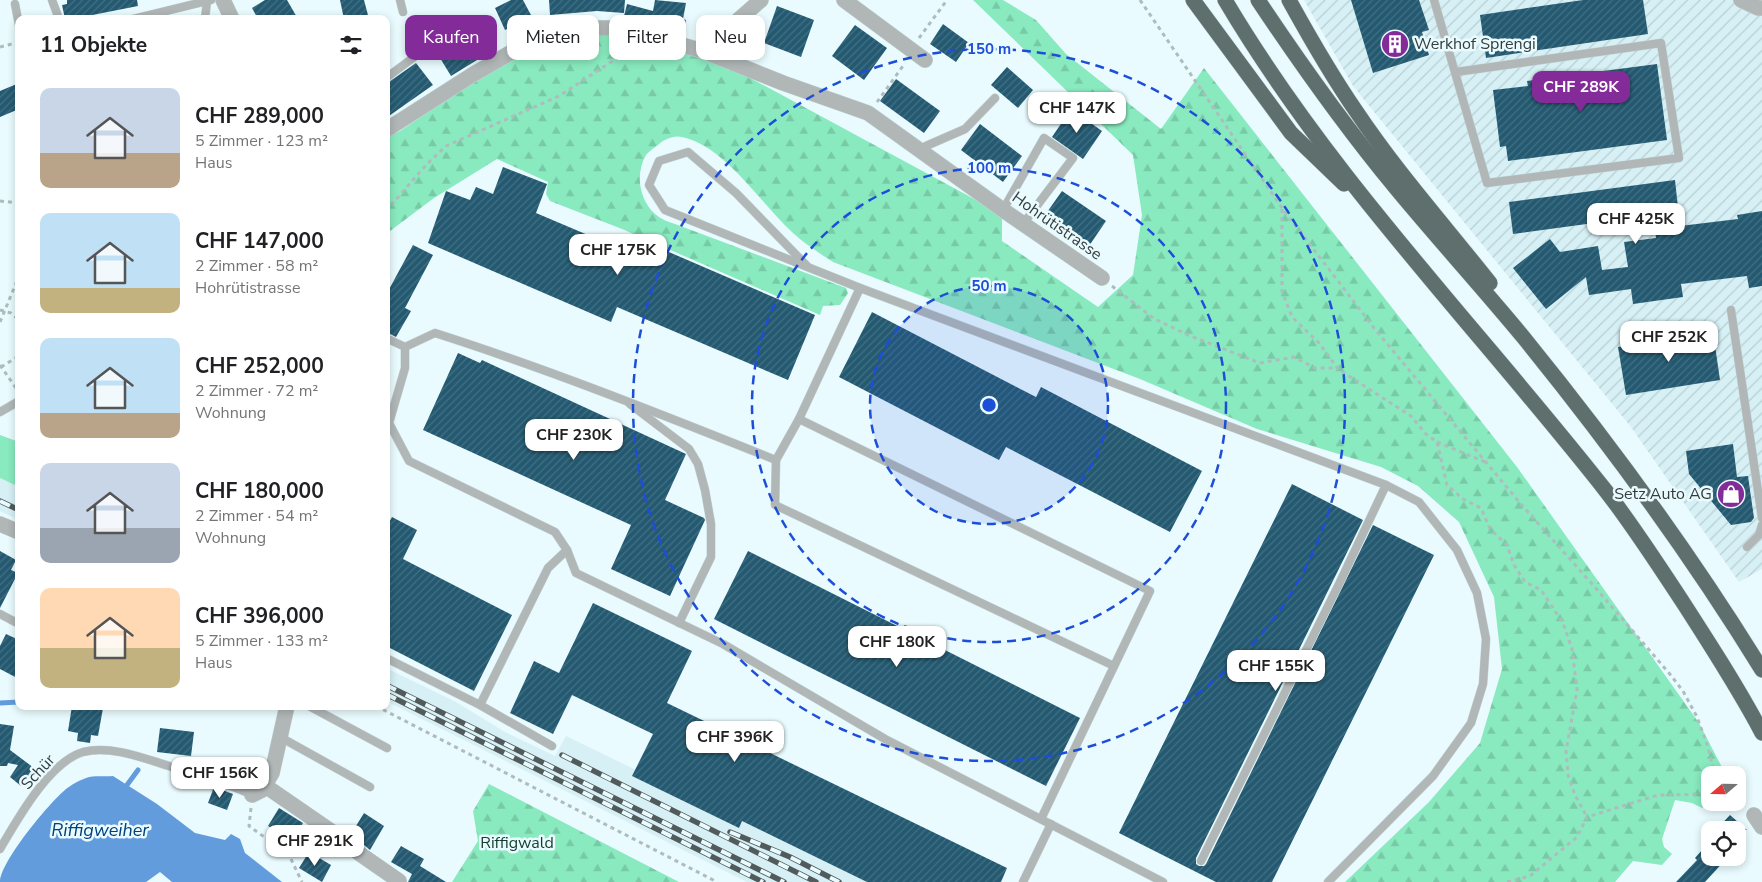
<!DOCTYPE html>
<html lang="de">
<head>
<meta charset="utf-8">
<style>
  body { margin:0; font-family:"Nunito Sans",sans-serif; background:#f6f6f6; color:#202124; height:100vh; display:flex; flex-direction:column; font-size:19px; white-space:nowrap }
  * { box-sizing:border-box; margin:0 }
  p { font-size:16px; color:#757577 }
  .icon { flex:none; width:28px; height:28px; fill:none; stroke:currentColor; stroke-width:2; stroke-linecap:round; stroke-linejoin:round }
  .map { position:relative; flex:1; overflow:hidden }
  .side { position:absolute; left:15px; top:15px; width:375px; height:695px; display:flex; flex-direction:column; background:#fff; border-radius:10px; box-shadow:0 2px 8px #0003 }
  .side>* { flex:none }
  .top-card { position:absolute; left:405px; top:15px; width:475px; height:45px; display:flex; gap:10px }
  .needle { width:32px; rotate:250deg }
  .controls { position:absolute; left:1701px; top:766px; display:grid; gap:10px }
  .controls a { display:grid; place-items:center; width:45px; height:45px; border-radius:10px; background:#fff; box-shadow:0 2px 8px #0003; font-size:25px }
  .price { position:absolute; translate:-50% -42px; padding:0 11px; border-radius:10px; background:#fff; color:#222; font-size:16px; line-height:32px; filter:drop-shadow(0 1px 2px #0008) }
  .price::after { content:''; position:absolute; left:50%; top:30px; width:15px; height:11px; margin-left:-8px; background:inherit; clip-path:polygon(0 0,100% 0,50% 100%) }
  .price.current { background:#832c99; color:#fff }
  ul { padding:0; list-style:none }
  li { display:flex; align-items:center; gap:15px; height:125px; padding:0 25px }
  li span { display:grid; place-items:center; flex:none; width:140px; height:100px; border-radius:10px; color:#555 }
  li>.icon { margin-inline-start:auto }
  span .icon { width:60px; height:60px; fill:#fffc; stroke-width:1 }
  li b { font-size:21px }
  h2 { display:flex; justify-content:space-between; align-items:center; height:60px; padding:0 25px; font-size:21px }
  .chip { padding:0 18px; border-radius:10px; background:#fff; box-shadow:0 2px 8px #0003; font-size:18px; line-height:45px }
  .chip.current { background:#832c99; color:#fff }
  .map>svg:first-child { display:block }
  .built { fill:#d6f0f5 }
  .industrial { fill:url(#industrial-furrows) }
  .green { fill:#89eabf }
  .forest { fill:url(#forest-firs) }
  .water { fill:#639cdd }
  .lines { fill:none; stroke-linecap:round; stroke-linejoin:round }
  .stream { stroke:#639cdd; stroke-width:5 }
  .building { fill:url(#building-hatch) }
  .lane-casing { stroke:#c5d5d7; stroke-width:9 }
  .street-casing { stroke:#c5d5d7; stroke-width:16 }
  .highway-casing { stroke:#c5d5d7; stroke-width:16 }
  .path { stroke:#aebcbe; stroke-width:3; stroke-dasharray:4 4; stroke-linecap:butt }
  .lane { stroke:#b0b7b6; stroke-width:8 }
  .street { stroke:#b0b7b6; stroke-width:15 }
  .highway { stroke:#5f6f6d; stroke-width:15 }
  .rail-casing { stroke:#525b5c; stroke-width:5.5 }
  .rail { stroke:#e9fbfe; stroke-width:4; stroke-dasharray:11; stroke-linecap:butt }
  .ring { fill:none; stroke:#1d4ed8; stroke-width:2.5; stroke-dasharray:9 6 }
  .labels { text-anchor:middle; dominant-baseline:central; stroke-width:5; stroke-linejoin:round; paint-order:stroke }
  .poi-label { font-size:16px; fill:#353c3d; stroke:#e9fbfe; text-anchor:start }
  .street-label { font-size:16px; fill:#353c3d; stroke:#e9fbfe }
  .park-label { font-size:16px; fill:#113c2b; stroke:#e9fbfe }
  .water-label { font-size:18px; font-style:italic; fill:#00417b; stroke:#e9fbfe }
  .centre { fill:#1d4ed8; stroke:#e9fbfe; stroke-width:2.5 }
  .ring-label { font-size:15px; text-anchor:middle; font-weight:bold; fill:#1d4ed8; stroke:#e9fbfe; stroke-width:5; stroke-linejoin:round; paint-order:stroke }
</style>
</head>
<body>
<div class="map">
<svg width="1762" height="882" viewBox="0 0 1762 882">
  <defs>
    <pattern id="industrial-furrows" width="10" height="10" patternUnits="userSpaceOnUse" patternTransform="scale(1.25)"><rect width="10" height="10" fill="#d6f0f5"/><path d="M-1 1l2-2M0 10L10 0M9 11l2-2" fill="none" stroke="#b8cfd3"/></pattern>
    <pattern id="forest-firs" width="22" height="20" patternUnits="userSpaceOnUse" patternTransform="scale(1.25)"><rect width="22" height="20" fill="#89eabf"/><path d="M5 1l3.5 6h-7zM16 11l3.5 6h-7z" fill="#77caa5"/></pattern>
    <pattern id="building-hatch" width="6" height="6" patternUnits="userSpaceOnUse" patternTransform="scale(1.25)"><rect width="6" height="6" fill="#245a71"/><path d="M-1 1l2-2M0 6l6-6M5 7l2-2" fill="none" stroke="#446f82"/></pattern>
  </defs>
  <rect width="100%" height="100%" fill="#e9fbfe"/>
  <!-- built -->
  <g class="built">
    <path d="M0,478L19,487V520L0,511Z"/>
    <path d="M386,668L456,702L505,732L555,756L566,736L867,882H747L386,701Z"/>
  </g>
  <!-- industrial -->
  <path class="industrial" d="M1304,0H1762V569L1739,582L1631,427L1353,86Z"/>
  <!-- green -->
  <path class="green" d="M0,435L19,442V487L0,478Z"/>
  <!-- forest -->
  <g class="forest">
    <path d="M973,0H1003L1036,20L1066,54L1161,129L1204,68L1517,467L1699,723L1726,775H1710V802L1702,808L1692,803L1675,800L1662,839L1664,847L1672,854L1662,865L1633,861L1615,882H1345L1429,802L1480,743L1502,669L1494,597L1459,522L1418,486L1381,467L1257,429L1140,379L833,262C819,253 805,244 793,233C761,204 725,146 682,137C674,135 664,139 658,145C654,148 649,151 646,155C635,174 639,199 655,214C661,219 668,222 675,224L846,288L848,293L840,305L823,306L820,315L622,229L550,201L546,194L548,182L497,159L434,198L386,234V137L400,131L484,74L541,43L585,34L618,35L717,60L1002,214V241L1098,307L1133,275L1142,215L1133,155Z"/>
    <path d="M489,784L679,882H452L478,841L473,811Z"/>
  </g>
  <!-- water -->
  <path class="water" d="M113,776L157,804L195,833L225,840L231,834L240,839L245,853L282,882H172L160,872L146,882H0C0,862 49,803 66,789C71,785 80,780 86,778C94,775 105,777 113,776Z"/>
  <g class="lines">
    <!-- stream -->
    <g class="stream">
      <path d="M0,703L19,702"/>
      <path d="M127,785L138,770"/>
    </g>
  </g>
  <!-- building -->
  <g class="building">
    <path d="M67,0H137L138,6L72,19H65L62,5L67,4Z"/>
    <path d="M265,0H287L298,19H258L252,8Z"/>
    <path d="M340,0H364L369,19H344Z"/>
    <path d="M511,0H523L532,17L505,30L495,8Z"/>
    <path d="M549,0H625L624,13L597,11L550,15Z"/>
    <path d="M655,0L686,3L683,19L686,20L684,28L646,22L624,16L627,4L653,11Z"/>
    <path d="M1351,0H1419L1429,30L1422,32L1429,55L1373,73Z"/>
    <path d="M1583,0H1643L1648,34L1486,58L1480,15Z"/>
    <path d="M777,6L814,20L801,57L764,43Z"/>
    <path d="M943,24L969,43L956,62L930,44Z"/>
    <path d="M855,25L887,48L864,80L832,56Z"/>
    <path d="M475,29L490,52L451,76L437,53Z"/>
    <path d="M416,63L433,85L386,118V84Z"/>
    <path d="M1657,64L1667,140L1508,161L1506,146L1500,147L1493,90L1528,86L1527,81Z"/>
    <path d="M1007,67L1033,90L1018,108L991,85Z"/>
    <path d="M896,79L940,111L924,133L880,101Z"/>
    <path d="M19,83V109L0,117V91Z"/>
    <path d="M1071,109L1102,131L1083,159L1052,137Z"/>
    <path d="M980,124L1022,156L1003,182L961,150Z"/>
    <path d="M503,167L547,184L536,213L642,258L648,243L815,315L788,380L617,307L611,322L428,243L446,191L470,200L476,187L493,194Z"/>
    <path d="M1675,180L1680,226L1738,219L1737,215L1762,211V286L1749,288L1747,276L1681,284L1683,297L1633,304L1631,289L1589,295L1586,277L1546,309L1513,268L1550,239L1560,252L1598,246L1602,270L1628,267L1624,242L1656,238L1653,215L1513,234L1509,202Z"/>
    <path d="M1062,191L1106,221L1089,246L1045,215Z"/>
    <path d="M413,245L433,255L405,308L411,311L396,337L386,332V295Z"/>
    <path d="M872,312L1036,397L1041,387L1202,471L1170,532L1006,447L999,460L839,377Z"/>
    <path d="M1713,332L1720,380L1626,395L1618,347Z"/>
    <path d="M458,353L480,363L482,360L686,454L665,500L704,518L705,520L670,596L611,569L631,525L423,430Z"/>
    <path d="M1733,444L1737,477L1748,476L1754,518L1751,522L1731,525L1689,474L1686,451Z"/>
    <path d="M1292,484L1363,520L1196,858V864L1199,866H1204L1206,864L1373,525L1434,555L1272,882H1216L1119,833Z"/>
    <path d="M392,517L417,530L403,559L512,615L474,691L386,646V528Z"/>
    <path d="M0,551L16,560L11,570L18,573L0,608Z"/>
    <path d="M748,551L1080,718L1046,786L714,619Z"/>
    <path d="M593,603L692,651L667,703L1007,868L1001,882H867L742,821L739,828L632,776L653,734L572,695L553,734L510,713L534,661L559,673Z"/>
    <path d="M6,634L19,640V679L0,669V646Z"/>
    <path d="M72,706L103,708L98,736L91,735L90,743L77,741L78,733L68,731Z"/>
    <path d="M0,724L14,726L10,750L34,768L21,786L10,777L18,765L8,763L7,766H0Z"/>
    <path d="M160,728L194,732L191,756L157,752Z"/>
    <path d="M214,787L233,794L227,810L208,803Z"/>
    <path d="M279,808L303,823L292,840L268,826Z"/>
    <path d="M364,813L384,826L370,850L351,834Z"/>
    <path d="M1730,815L1747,830H1716Z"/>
    <path d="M1710,841V858H1727L1705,882H1676L1697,860L1695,858Z"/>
    <path d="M401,846L424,859L420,866L446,882H408L412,874L391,862Z"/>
    <path d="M309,852L331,865L322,882L299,868Z"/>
  </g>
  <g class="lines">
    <defs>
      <g id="lane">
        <path d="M52,0L59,19"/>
        <path d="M400,0L403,12"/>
        <path d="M1434,0L1487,183L1679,158L1661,43L1456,72"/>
        <path d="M15,4L19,25"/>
        <path d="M133,19L211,0"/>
        <path d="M205,19L207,1"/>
        <path d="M386,78L433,43"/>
        <path d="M922,152L926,146L965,129L995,98"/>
        <path d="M1003,210L1044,138L1073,158L1023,224"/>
        <path d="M808,267L736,193L688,152L659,161L649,185L665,210L860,288L1386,485L1419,502L1457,550L1477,593L1486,639L1483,684L1471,723L1433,776L1328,882"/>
        <path d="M1731,310L1762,518"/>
        <path d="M386,338L405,347V368L389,423L409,461L555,532L567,550L576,573L723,644L885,739L1163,882"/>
        <path d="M405,347L435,333C551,370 663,415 776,460L799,419L1150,591L1041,819"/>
        <path d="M630,404L689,449L698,464L705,490L711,524V557L679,623"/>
        <path d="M0,412L19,401"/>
        <path d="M799,419L860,288"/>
        <path d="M776,460L775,505L1114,666"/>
        <path d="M1747,547L1759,535L1762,525"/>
        <path d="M0,614L19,624"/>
        <path d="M386,658L480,705L552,746"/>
        <path d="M480,705L548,568L567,550"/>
        <path d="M309,706L387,748"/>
        <path d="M280,737L370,787"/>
        <path d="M0,849C17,820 49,762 83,752C111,745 143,758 169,766C197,775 225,782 252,795"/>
        <path d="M1201,861L1339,584L1386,485"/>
        <path d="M1023,882L1051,824"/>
      </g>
      <g id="street">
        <path d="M223,0L232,19"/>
        <path d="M844,0L925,60"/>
        <path d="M1741,0L1758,8H1762"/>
        <path d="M703,51L761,0"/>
        <path d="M386,130L472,75L529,42L559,31L577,28H622L703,51L783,83L868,113L1003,210L1102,278"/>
        <path d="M0,524L19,532"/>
        <path d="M264,785L341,838L360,854L399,881"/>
        <path d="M252,795L262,790L272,773L287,706"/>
        <path d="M1754,815L1762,827"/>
      </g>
      <g id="highway">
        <path d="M1193,0L1291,133L1344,184"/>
        <path d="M1225,0C1331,179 1478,328 1606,491C1634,527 1659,566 1684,604C1711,646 1739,689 1762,733"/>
        <path d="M1258,0C1300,63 1347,129 1395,187C1437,238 1482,287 1524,338C1610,444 1690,553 1762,670"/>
        <path d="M1289,0C1310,38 1331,75 1356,111C1396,171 1445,226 1490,283"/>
      </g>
    </defs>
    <!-- lane casing -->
    <use href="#lane" class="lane-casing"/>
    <!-- street casing -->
    <use href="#street" class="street-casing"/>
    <!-- highway casing -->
    <use href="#highway" class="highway-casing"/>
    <!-- path -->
    <g class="path">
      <path d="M1140,0L1282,208L1374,328L1520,503L1593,585L1669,673L1683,691L1697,717L1707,744L1715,775"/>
      <path d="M919,38L947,0"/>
      <path d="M0,47L19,42"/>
      <path d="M877,102L905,63"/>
      <path d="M0,201L19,203"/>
      <path d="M1282,209V291L1292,317L1319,343L1338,369L1411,416L1426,434L1437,442L1447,485L1463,499L1481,508L1490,529L1507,545L1514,565L1525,582L1541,590L1563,623L1572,649L1577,690L1566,751L1568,775L1575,795L1587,817"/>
      <path d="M386,211L426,165L446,146L559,96L634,47"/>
      <path d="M1112,286L1153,318L1188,335L1260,363L1294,357L1315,368H1338"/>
      <path d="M0,310L11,313L19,320"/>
      <path d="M0,322L19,276"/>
      <path d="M0,365L18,391"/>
      <path d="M1,367L19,356"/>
      <path d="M1437,442L1485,462"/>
      <path d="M376,706L717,882"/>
      <path d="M251,808L249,826L289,855L302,882"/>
      <path d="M1507,882L1530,876L1577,837L1587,817L1658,795L1710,794"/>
    </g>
    <!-- lane -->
    <use href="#lane" class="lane"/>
    <!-- street -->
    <use href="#street" class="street"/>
    <!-- highway -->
    <use href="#highway" class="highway"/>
    <defs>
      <g id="rail">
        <path d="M0,501L19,510"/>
        <path d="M386,685L784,882"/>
        <path d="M386,694L763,882"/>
        <path d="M562,755L816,882"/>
        <path d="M730,832L790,857L839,882"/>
      </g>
    </defs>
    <!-- rail casing -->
    <use href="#rail" class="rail-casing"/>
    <!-- rail -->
    <use href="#rail" class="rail"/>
  </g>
  <!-- distance rings -->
  <circle cx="989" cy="405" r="119" fill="#1d4ed8" fill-opacity=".12"/>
  <g class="ring">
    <circle cx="989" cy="405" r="119"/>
    <circle cx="989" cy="405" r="237"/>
    <circle cx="989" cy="405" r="356"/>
  </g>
  <!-- icons -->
  <defs>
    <symbol id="building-disc" viewBox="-11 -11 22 22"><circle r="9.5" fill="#832c99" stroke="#e9fbfe"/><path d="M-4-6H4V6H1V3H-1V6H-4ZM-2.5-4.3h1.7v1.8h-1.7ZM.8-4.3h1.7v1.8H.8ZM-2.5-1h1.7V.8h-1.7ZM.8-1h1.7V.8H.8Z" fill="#fff"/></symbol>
    <symbol id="shop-disc" viewBox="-11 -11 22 22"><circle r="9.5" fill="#832c99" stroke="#e9fbfe"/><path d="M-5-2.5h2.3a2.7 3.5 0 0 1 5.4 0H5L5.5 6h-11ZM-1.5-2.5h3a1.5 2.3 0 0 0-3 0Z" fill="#fff"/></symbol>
  </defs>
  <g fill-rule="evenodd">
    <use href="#building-disc" x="1379" y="28" width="32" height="32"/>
    <use href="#shop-disc" x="1715" y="478" width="32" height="32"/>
  </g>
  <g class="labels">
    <!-- poi labels -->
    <g class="poi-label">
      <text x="1414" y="44">Werkhof Sprengi</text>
      <text x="1712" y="494" text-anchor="end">Setz Auto AG</text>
    </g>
    <!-- street labels -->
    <g class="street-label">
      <text transform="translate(1057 226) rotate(35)">Hohrütistrasse</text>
      <text transform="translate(38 772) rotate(-47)">Schür</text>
    </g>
    <!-- park labels -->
    <g class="park-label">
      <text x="517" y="843">Riffigwald</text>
    </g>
    <!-- water labels -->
    <g class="water-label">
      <text x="100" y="830">Riffigweiher</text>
    </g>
  </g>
  <circle cx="989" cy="405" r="8" class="centre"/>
  <g class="ring-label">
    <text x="989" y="54">150 m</text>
    <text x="989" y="173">100 m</text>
    <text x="989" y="291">50 m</text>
  </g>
</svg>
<div class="controls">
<a><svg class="needle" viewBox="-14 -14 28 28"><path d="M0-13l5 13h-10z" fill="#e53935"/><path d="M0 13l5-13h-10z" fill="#757577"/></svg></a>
<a><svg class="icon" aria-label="locate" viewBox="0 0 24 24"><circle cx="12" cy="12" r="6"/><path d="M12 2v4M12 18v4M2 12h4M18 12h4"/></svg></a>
</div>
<b class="price current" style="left:1581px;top:113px">CHF 289K</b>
<b class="price" style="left:1077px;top:134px">CHF 147K</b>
<b class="price" style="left:1636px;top:245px">CHF 425K</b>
<b class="price" style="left:618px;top:276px">CHF 175K</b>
<b class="price" style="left:1669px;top:363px">CHF 252K</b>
<b class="price" style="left:574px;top:461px">CHF 230K</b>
<b class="price" style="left:897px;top:668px">CHF 180K</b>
<b class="price" style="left:1276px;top:692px">CHF 155K</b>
<b class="price" style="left:735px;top:763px">CHF 396K</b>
<b class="price" style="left:220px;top:799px">CHF 156K</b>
<b class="price" style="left:315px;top:867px">CHF 291K</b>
<div class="top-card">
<a class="chip current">Kaufen</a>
<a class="chip">Mieten</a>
<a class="chip">Filter</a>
<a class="chip">Neu</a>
</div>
<section class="side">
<h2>11 Objekte<svg class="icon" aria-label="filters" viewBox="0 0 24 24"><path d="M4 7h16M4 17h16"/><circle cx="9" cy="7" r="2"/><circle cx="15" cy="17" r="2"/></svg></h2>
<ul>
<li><span style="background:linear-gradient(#c9d6e8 65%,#b9a48a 0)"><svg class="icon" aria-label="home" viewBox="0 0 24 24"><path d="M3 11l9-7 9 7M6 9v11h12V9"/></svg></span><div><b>CHF 289,000</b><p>5 Zimmer · 123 m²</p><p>Haus</p></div></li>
<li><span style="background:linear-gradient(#bfe0f5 75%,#c2b280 0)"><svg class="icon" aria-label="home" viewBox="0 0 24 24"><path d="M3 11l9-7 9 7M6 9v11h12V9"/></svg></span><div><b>CHF 147,000</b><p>2 Zimmer · 58 m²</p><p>Hohrütistrasse</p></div></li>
<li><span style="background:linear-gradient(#bfe0f5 75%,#b9a48a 0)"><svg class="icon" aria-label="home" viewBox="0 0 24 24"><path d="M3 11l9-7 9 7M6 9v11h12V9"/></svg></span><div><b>CHF 252,000</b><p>2 Zimmer · 72 m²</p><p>Wohnung</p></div></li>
<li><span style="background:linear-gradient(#c9d6e8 65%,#9aa5b1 0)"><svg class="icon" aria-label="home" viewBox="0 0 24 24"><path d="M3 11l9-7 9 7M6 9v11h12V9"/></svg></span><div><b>CHF 180,000</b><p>2 Zimmer · 54 m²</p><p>Wohnung</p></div></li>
<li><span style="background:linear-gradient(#ffd9b3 60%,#c2b280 0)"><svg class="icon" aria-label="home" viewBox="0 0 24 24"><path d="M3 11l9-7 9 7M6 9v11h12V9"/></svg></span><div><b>CHF 396,000</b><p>5 Zimmer · 133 m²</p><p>Haus</p></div></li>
</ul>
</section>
</div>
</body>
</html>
